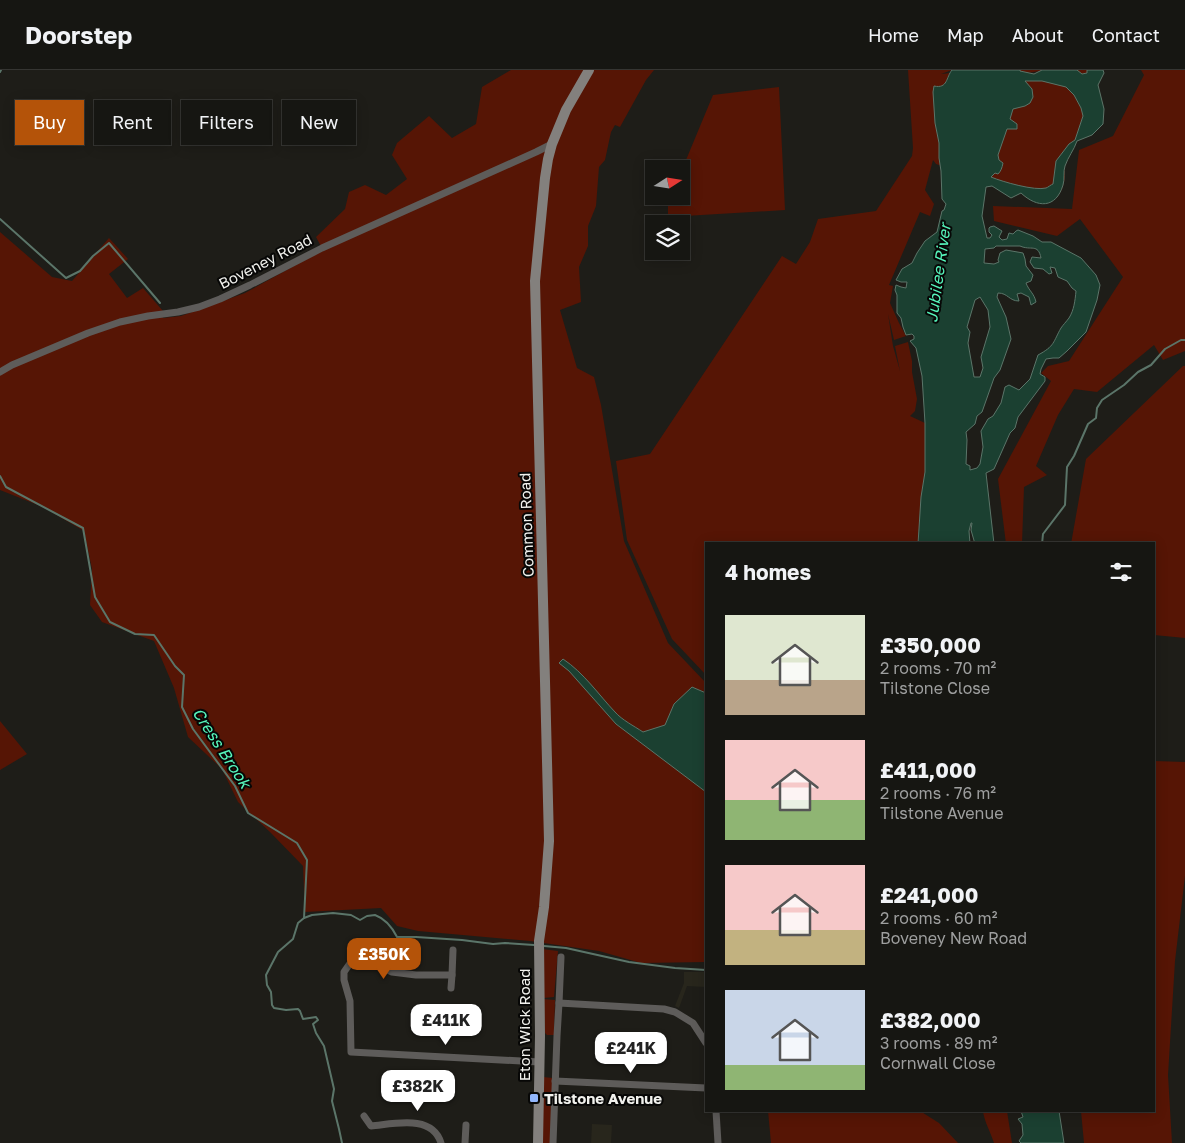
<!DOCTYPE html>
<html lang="en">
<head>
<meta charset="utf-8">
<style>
  body { margin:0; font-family:"Golos Text",sans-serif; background:#232320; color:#f1f3f6; height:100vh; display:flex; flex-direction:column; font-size:19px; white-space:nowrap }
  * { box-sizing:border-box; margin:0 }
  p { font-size:16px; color:#9e9f9f }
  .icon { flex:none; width:28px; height:28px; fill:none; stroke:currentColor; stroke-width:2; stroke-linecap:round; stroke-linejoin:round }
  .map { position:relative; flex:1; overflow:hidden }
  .panel { position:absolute; left:705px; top:472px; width:450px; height:570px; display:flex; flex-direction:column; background:#161612; border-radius:0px; box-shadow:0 2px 12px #0003,0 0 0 1px #353532 }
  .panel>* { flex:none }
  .top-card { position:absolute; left:15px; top:30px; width:475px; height:45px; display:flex; gap:10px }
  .needle { width:32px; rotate:78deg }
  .tools { position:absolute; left:645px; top:90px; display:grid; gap:10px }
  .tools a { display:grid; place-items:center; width:45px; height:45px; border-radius:0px; background:#161612; box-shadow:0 2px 12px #0003,0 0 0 1px #353532; font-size:25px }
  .price { position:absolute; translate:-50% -42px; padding:0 11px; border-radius:10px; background:#fff; color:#222; font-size:16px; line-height:32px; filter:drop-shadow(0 1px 2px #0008) }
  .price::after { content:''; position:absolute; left:50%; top:30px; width:15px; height:11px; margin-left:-8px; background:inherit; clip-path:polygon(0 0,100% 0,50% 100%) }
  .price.on { background:#b45309; color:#fff }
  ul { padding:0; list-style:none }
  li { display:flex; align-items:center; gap:15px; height:125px; padding:0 20px }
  li span { display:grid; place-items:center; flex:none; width:140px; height:100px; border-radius:0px; color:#555 }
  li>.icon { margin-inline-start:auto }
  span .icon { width:60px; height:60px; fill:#fffc; stroke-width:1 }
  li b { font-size:21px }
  h2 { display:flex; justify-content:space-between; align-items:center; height:60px; padding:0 20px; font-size:21px }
  .tag { padding:0 18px; border-radius:0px; background:#161612; box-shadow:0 2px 12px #0003,0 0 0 1px #353532; font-size:18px; line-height:45px }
  .tag.on { background:#b45309; color:#fff }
  header { display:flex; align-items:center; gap:30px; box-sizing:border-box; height:70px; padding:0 25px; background:#161612; border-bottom:1px solid #353532 }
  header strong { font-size:24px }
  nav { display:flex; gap:28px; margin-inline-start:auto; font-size:18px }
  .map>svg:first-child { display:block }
  .built { fill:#28261c }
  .green { fill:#561505 }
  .water { fill:#1b4031; stroke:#5b7569; fill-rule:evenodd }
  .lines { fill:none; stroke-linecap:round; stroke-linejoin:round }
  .stream { stroke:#5b7569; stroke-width:2 }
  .minor { stroke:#5e5c5a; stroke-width:7 }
  .secondary { stroke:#83807d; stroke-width:10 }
  .poi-dot { fill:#92b7fd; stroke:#070706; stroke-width:2 }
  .labels { text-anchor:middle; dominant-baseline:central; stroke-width:4; stroke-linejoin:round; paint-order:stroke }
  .street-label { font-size:15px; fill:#f1f1ed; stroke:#070706 }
  .poi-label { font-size:15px; font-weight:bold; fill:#f1f1ed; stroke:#070706; text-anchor:start }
  .water-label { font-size:16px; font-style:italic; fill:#56f5bb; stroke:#070706 }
</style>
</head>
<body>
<header>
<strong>Doorstep</strong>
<nav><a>Home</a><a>Map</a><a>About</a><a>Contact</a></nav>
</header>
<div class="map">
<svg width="1185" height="1073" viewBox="0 0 1185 1073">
  <rect width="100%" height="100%" fill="#1e1d18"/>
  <!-- built -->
  <g class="built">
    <path d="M684,902H706V917L687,916L679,938L675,936L684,913Z"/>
    <path d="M592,1054L612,1055L611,1073H591Z"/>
  </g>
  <!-- green -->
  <g class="green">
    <path d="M511,0H654L646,10L620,57L615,55L611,62L605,90L599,97L596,136L588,156V176L579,197L581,232L560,240L577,298L594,307L601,335L624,471L668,573L706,613V892L641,893L599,881L530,871L418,861L397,856L381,838C356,839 330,841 305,842L303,796L270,762L238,732L222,699L188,667L174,618L154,571L102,552L90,535L92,499L84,461L43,437L0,420V162L52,207L72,211L109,168L128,189L109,204L127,228L143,218L163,241V248L181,246L245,223L323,180L316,167L345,139L349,122L365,115L386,125L407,109L392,85L397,73L429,46L452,68L476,54L482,17Z"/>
    <path d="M908,0H952L941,4L951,3L948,98L936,94L933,90L925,120L934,134L930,146L920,142L889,215L893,216L890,233L899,253L906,266L894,270L888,244L893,276L900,301L895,276L908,272L912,291V302L917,329L915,341L910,346L925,353V402L921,427L918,474H706V605L672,569L627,470L616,391L650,384L782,186L796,194L810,172L818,149L876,141L912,86L913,78Z"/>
    <path d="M1017,0H1103L1104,3L1098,15L1104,39L1103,54L1092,65L1077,71C1074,80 1068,87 1065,96C1064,99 1065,104 1065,107C1063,121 1057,134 1041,133C1033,132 1027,129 1021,123L1011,128L989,107L993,85L1018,8L1046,0L1021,4Z"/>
    <path d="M1141,0H1185V281L1163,290L1154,275L1097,322L1074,319L1058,345L1036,396L1047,405L1024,417L1022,474H1006L998,409L1051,311L1041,303L1048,296L1069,291L1123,207L1080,149L1057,166L994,151L993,136L1072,139L1079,80L1113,66L1144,5Z"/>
    <path d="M779,17L785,140L668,147V133L671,126H681V102L713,25Z"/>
    <path d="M1183,296H1185V568L1154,565V474H1071L1086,389Z"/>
    <path d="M0,651L27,684L0,700Z"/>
    <path d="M1154,691L1185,692V806L1175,891L1168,1005L1172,1073H1084L1081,1041H1154Z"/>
    <path d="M542,879L558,881L554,927L544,928Z"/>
    <path d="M543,929L555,930L554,965H547L545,963Z"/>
    <path d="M543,1007L553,1008L551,1073H540Z"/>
    <path d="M768,1041H920L939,1053L958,1073H771Z"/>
    <path d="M983,1041H1007L1012,1073H994C991,1063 984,1051 983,1041Z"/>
  </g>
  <!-- water -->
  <g class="water">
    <path d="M952,0H1020V1L1034,4L1042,0H1077L1082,4L1087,3V0H1103L1104,3L1098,15L1104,39L1103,54L1092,65L1077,71C1074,80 1068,87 1065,96C1063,101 1065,109 1063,115C1056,139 1037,138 1021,123L1011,128L992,116L986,117L982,146L987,168H990L992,165L989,162V158L990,157L994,156L1002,161L999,167L1002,170L1007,169L1009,163L1013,164L1016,161L1018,160L1033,166L1042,172H1051L1081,188L1096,205L1100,215L1097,230L1086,262L1067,281L1059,288H1053L1046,289L1041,299L1040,304L1045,307V311L1018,347L1015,358L1010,363L994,399L986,403L994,474H975L971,460L972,453H971L969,461L970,474H918L921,427L925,402V353L922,306L916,278L910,271L914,269V266L912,264L906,265L903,257L901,248L897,243V225L895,220L896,215L901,217L906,218L907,212H901L896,210L902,199L912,193L917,183L925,171L937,162L942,141L944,140L946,134L942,129L941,101L939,88V73L935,53L933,22L934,16C948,19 946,7 952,0ZM1025,11H1042L1066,17L1074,25L1081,38L1083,46L1075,70L1069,74L1056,91L1053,114C1052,114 1047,118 1046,118C1035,121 1003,112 991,107L995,103L998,104C1001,101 1002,98 1003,93L999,90L998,85L1007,59H1017V54L1010,49L1013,39L1025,36L1030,33L1033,27L1032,19ZM996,176H1020C1031,181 1038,173 1041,188L1032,187L1030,192L1034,198L1043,199L1049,204L1052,203L1050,197L1055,198L1058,207L1067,211L1072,218L1076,221C1075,231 1074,240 1069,248C1066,252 1063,255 1061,258C1053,272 1055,276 1038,285L1030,309L1019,320L1009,315L1005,317L1001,333L993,346L988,349L981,361L983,377L980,394L977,398L970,400V396L966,394L967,370L966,362L975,354L977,346L982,342L994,308L1000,300L1011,269L1006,247L997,227L998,223C1008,223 1009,231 1019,231L1017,224L1021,223L1029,227L1031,235L1036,232C1034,223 1029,221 1026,213L1031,211L1033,205L1026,196L1025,189L1023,183L1006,180L1000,183L998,190L999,192L994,194L984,193L985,179L994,178ZM980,227L988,240L990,257L981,287L983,298L980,307H974L968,273L970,262L967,257L975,230Z"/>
    <path d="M563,589C584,603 598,624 615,642C622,650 634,656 643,662L665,655L674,634L692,617L706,623V722L616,654L569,601L559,593Z"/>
    <path d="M1021,1041H1059L1064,1073H1021L1019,1071L1023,1065L1022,1054L1018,1049L1023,1047Z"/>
  </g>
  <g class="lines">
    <!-- stream -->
    <g class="stream">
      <path d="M0,2L1,0"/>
      <path d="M0,149L66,208L80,201L93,186L109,173L160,233"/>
      <path d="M0,406L6,417L83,458L95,527L110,552L135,564L154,565L175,596L184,605L182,637L193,659L235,716L248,743L297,773L307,790L304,848"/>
      <path d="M1042,474L1043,464L1065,435L1067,397L1074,386L1088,354L1096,348L1097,338L1102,330L1124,315L1138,302L1151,295L1165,279L1181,270H1185"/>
      <path d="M544,876L566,878L629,892L675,898L706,900"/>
      <path d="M342,1073L339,1059L332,1031L334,1019L324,976L316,963L313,954L318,950L316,947L303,949L300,941L298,939L286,940L274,938L272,935L271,922L267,915L266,905L278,882L293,869L298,853L304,848L312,845L333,843L351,845L360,850L367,846L375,845C386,849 392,857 397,867H416L462,870L493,874L505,873L534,875"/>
    </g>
    <!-- minor -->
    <g class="minor">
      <path d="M0,302L12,295L88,263L120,252L148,246L178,242L199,237L220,229L250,215L322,178L536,82L552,74"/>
      <path d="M453,880L452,905H416L392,902L362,888L351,892L344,902V910L350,931L351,982L539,992"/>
      <path d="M451,918L452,905"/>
      <path d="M559,933L561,887"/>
      <path d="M555,1011L706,1018"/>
      <path d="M716,1041L718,1073"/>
      <path d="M364,1046L371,1056C394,1054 432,1044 441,1073"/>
      <path d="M465,1073L466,1055"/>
      <path d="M553,1073L557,966L559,933L664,939L675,942L693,953L706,973"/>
    </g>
    <!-- secondary -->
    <path class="secondary" d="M538,1073L540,966L539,871L544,837L549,771L535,211L545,108L548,89L552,74L566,40L589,0"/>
  </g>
  <!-- markers -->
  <rect class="poi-dot" x="529" y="1023" width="10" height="10" rx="2.5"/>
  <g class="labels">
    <!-- street labels -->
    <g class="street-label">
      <text transform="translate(265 191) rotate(-27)">Boveney Road</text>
      <text transform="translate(526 455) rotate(-92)">Common Road</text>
      <text transform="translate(524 955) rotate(-90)">Eton Wick Road</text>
    </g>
    <!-- poi labels -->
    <g class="poi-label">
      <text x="544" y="1028">Tilstone Avenue</text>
    </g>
    <!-- water labels -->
    <g class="water-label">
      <text transform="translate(938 203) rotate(-82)">Jubilee River</text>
      <text transform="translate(222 678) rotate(57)">Cress Brook</text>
    </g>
  </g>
</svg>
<div class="tools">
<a><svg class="needle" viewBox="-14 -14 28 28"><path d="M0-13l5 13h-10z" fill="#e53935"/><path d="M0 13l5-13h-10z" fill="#9e9f9f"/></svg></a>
<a><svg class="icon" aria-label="layers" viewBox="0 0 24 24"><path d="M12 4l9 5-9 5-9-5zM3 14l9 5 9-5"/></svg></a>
</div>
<b class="price on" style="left:384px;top:910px">£350K</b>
<b class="price" style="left:446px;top:976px">£411K</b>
<b class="price" style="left:631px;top:1004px">£241K</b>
<b class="price" style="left:418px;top:1042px">£382K</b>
<div class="top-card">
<a class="tag on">Buy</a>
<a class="tag">Rent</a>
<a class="tag">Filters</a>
<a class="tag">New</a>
</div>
<section class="panel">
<h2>4 homes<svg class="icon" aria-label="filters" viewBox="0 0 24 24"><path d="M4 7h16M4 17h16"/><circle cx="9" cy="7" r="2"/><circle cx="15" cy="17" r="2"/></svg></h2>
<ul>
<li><span style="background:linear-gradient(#dfe7d0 65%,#b9a48a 0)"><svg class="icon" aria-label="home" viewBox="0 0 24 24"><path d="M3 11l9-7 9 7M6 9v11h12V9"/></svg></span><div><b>£350,000</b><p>2 rooms · 70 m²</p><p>Tilstone Close</p></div></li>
<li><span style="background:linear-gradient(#f6c9c9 60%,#8fb573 0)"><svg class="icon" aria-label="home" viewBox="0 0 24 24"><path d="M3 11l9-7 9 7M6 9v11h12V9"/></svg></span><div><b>£411,000</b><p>2 rooms · 76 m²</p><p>Tilstone Avenue</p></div></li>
<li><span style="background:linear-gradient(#f6c9c9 65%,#c2b280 0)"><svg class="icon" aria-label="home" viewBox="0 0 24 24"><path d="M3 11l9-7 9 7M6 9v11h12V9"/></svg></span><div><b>£241,000</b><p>2 rooms · 60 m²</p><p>Boveney New Road</p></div></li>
<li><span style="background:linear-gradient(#c9d6e8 75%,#8fb573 0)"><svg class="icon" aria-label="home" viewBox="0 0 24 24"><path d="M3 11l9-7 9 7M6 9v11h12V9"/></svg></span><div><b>£382,000</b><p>3 rooms · 89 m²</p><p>Cornwall Close</p></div></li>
</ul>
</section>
</div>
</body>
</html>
